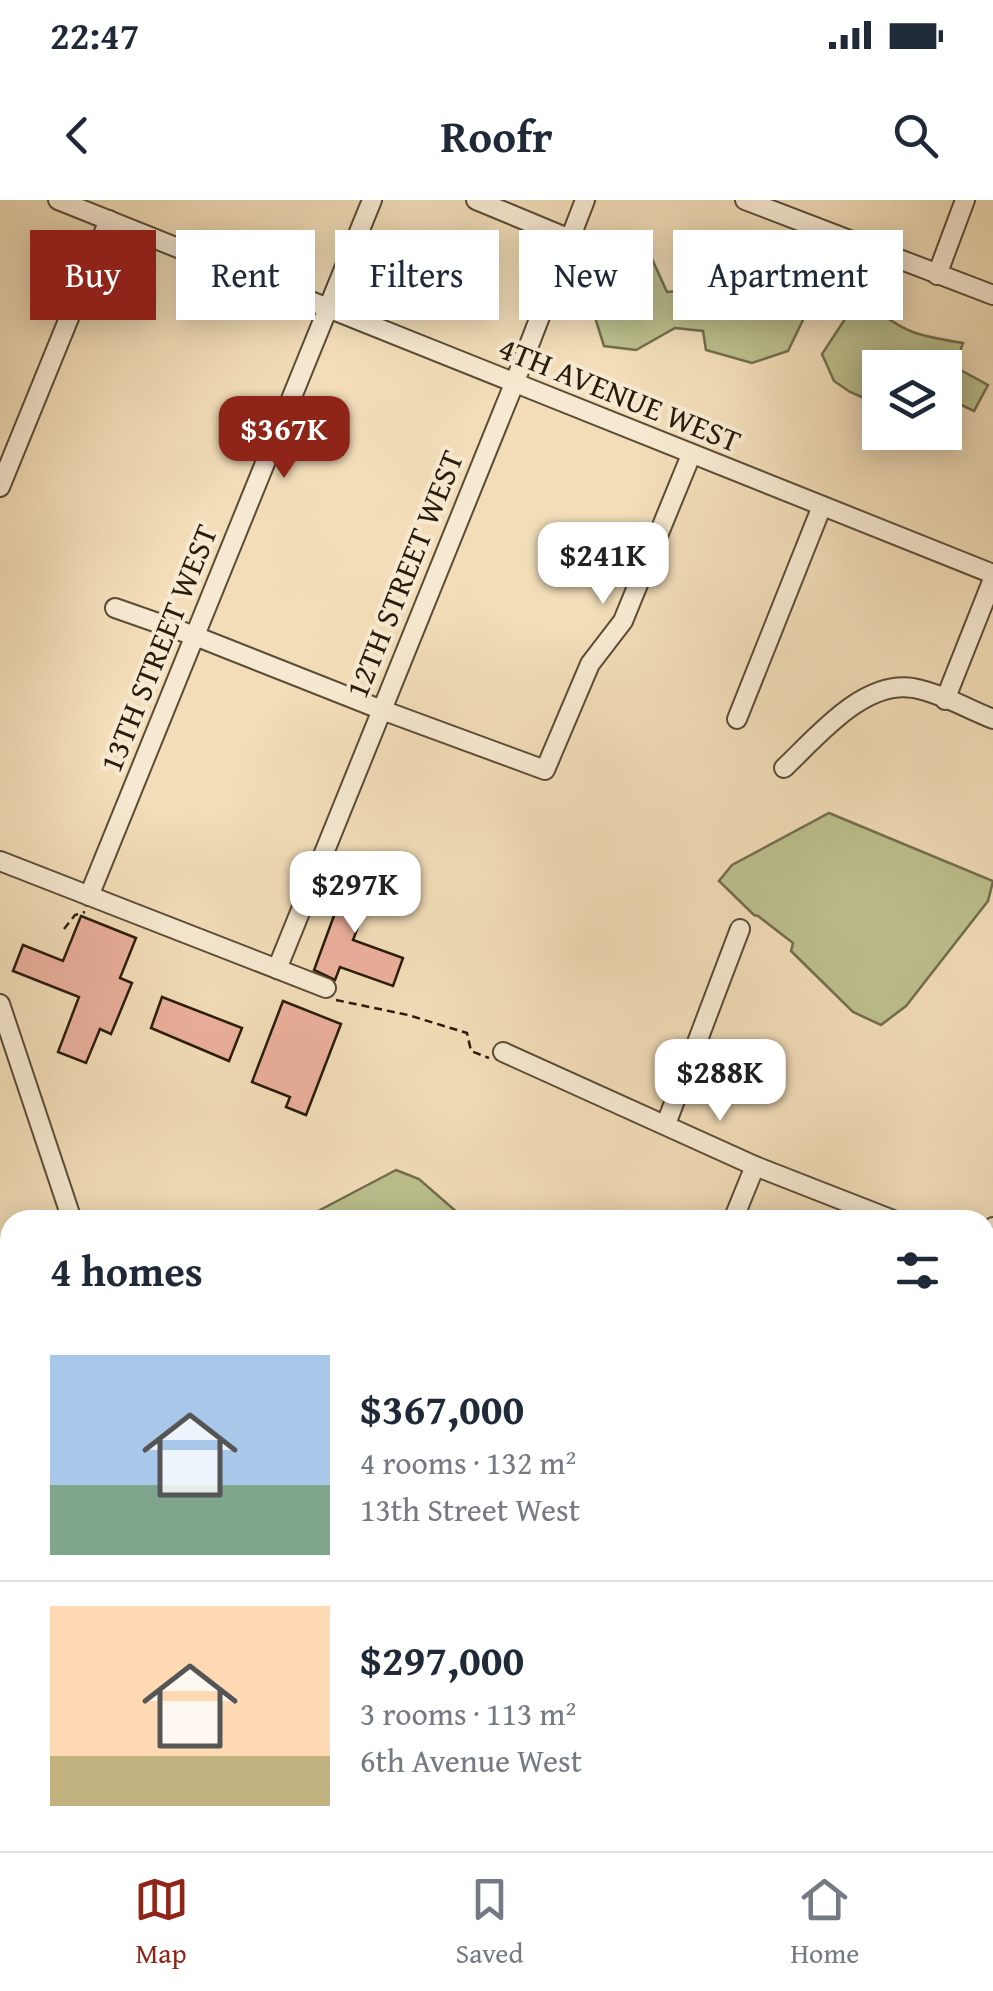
<!DOCTYPE html>
<html lang="en">
<head>
<meta charset="utf-8">
<style>
  body { margin:0; font-family:"Gentium Book Plus",serif; background:#f6f6f7; color:#1f2937; height:100vh; display:flex; flex-direction:column; font-size:38px; white-space:nowrap }
  * { box-sizing:border-box; margin:0 }
  p { font-size:32px; color:#747a83 }
  .icon { flex:none; width:55px; height:55px; fill:none; stroke:currentColor; stroke-width:2; stroke-linecap:round; stroke-linejoin:round }
  .map { position:relative; flex:1; overflow:hidden }
  .drawer { position:absolute; left:0px; top:1010px; width:995px; height:642px; display:flex; flex-direction:column; background:#fff; border-radius:30px 30px 0 0; box-shadow:0 5px 25px #0003 }
  .drawer>* { flex:none }
  .guide { position:absolute; left:30px; top:30px; width:935px; height:90px; display:flex; gap:20px }
  .controls { position:absolute; left:862px; top:150px; display:grid; gap:20px }
  .controls a { display:grid; place-items:center; width:100px; height:100px; border-radius:0px; background:#fff; box-shadow:0 5px 25px #0003; font-size:50px }
  .price { position:absolute; translate:-50% -85px; padding:0 22px; border-radius:20px; background:#fff; color:#222; font-size:32px; line-height:65px; filter:drop-shadow(0 2px 5px #0008) }
  .price::after { content:''; position:absolute; left:50%; top:60px; width:30px; height:22px; margin-left:-15px; background:inherit; clip-path:polygon(0 0,100% 0,50% 100%) }
  .price.on { background:#8f2418; color:#fff }
  ul { padding:0; list-style:none }
  li { display:flex; align-items:center; gap:30px; height:250px; padding:0 50px }
  li+li { border-top:2px solid #e0e1e3 }
  li span { display:grid; place-items:center; flex:none; width:280px; height:200px; border-radius:0px; color:#555 }
  li>.icon { margin-inline-start:auto }
  span .icon { width:120px; height:120px; fill:#fffc; stroke-width:1 }
  li b { font-size:42px }
  h2 { display:flex; justify-content:space-between; align-items:center; height:120px; padding:0 50px; font-size:42px }
  .tag { padding:0 35px; border-radius:0px; background:#fff; box-shadow:0 5px 25px #0003; font-size:35px; line-height:90px }
  .tag.on { background:#8f2418; color:#fff }
  .status { display:flex; justify-content:space-between; align-items:center; height:70px; padding:0 50px; background:#fff; direction:ltr }
  .status svg { height:28px; fill:currentColor }
  header { display:flex; justify-content:space-between; align-items:center; height:130px; padding:0 50px; background:#fff; font-size:45px; font-weight:700 }
  .menu { display:flex; justify-content:space-around; align-items:center; height:140px; border-top:2px solid #e0e1e3; background:#fff; font-size:28px; color:#747a83 }
  .menu a { display:grid; justify-items:center; gap:5px }
  .menu .on { color:#8f2418 }
  .map>svg:first-child { display:block }
  .green { fill:#bcc08e; stroke:#726e4c; stroke-width:2.5 }
  .lines { fill:none; stroke-linecap:round; stroke-linejoin:round }
  .stream { stroke:#6f7b72; stroke-width:4 }
  .building { fill:#ebb09d; stroke:#291c0b; stroke-width:2.5 }
  .minor-casing { stroke:#5b4c36; stroke-width:22 }
  .major-casing { stroke:#291c0b; stroke-width:28 }
  .path { stroke:#291c0b; stroke-width:2.5; stroke-dasharray:8 5; stroke-linecap:butt }
  .minor { stroke:#f7e9d1; stroke-width:18 }
  .major { stroke:#e9be7c; stroke-width:22 }
  .labels { text-anchor:middle; dominant-baseline:central; stroke-width:8; stroke-linejoin:round; paint-order:stroke }
  .street-label { font-size:32px; fill:#291c0b; stroke:#f7e9d1 }
</style>
</head>
<body>
<div class="status"><b>22:47</b><svg viewBox="0 0 49 12"><path d="M0 12V9h3v3zM5 12V6h3v6zM10 12V3h3v9zM15 12V0h3v12zM26 1h20v11H26zM47 4h2v5h-2z"/></svg></div>
<header><svg class="icon" aria-label="back" viewBox="0 0 24 24"><path d="M15 5l-7 7 7 7"/></svg>Roofr<svg class="icon" aria-label="search" viewBox="0 0 24 24"><circle cx="10" cy="10" r="6"/><path d="M15 15l6 6"/></svg></header>
<div class="map">
<svg width="993" height="1651" viewBox="0 0 993 1651">
  <rect width="100%" height="100%" fill="#f2ddb8"/>
  <filter id="stains"><feTurbulence type="fractalNoise" baseFrequency=".002" numOctaves="4"/><feColorMatrix values="0 0 0 0 .2 0 0 0 0 .09 0 0 0 0 .02 0 0 0 .5 -.17"/></filter>
  <radialGradient id="worn" r=".72"><stop offset=".6" stop-color="#630" stop-opacity="0"/><stop offset="1" stop-color="#630" stop-opacity=".3"/></radialGradient>
  <!-- green -->
  <g class="green">
    <path d="M766,42L794,53L803,84L814,97L788,151L752,163L706,150L703,131L675,128L636,150L604,146L594,114L601,89L629,56L652,59L667,92L705,89L727,67L752,57Z"/>
    <path d="M869,104C904,133 918,136 963,143L955,167L988,185L974,211L949,199L945,201V168H880V205L850,192L834,181L822,154L847,116Z"/>
    <path d="M829,613L993,681L988,701L906,806L881,825L853,812L791,751L793,743L758,716L754,715L719,681L732,665Z"/>
    <path d="M396,970L419,979L466,1020H301Z"/>
  </g>
  <g class="lines">
    <!-- stream -->
    <g class="stream">
      <path d="M0,1583L10,1578"/>
      <path d="M89,1642L91,1651"/>
    </g>
  </g>
  <!-- building -->
  <g class="building">
    <path d="M353,664L378,674L353,740L403,758L393,786L340,767L335,780L314,770Z"/>
    <path d="M81,716L136,738L120,778L132,783L111,834L100,829L86,863L58,852L79,797L13,771L23,745L63,761Z"/>
    <path d="M162,797L242,828L229,861L151,828Z"/>
    <path d="M283,801L341,824L306,915L286,907L290,897L252,882Z"/>
  </g>
  <g class="lines">
    <defs>
      <g id="minor">
        <path d="M58,0L993,374"/>
        <path d="M476,0L570,39"/>
        <path d="M745,0L993,95"/>
        <path d="M937,75L965,0"/>
        <path d="M0,287L109,20"/>
        <path d="M115,408L195,436L382,510L545,570L590,464L623,421L691,255"/>
        <path d="M945,500L993,379"/>
        <path d="M737,519L822,306"/>
        <path d="M784,568C817,537 863,480 913,488C940,493 968,509 993,519"/>
        <path d="M0,661L326,788"/>
        <path d="M89,696L372,0"/>
        <path d="M277,769L514,184L585,0"/>
        <path d="M0,804L72,1020"/>
        <path d="M503,852L755,966L893,1020"/>
        <path d="M666,924L740,729"/>
        <path d="M733,1020L755,966"/>
        <path d="M985,1047L993,1027"/>
        <path d="M0,1223L4,1233"/>
        <path d="M0,1387L10,1386"/>
        <path d="M283,1642L285,1651"/>
        <path d="M850,1642L871,1651"/>
        <path d="M480,1651L483,1642"/>
      </g>
      <g id="major">
        <path d="M985,1145L993,1128"/>
        <path d="M782,1651L785,1642"/>
      </g>
    </defs>
    <!-- minor casing -->
    <use href="#minor" class="minor-casing"/>
    <!-- major casing -->
    <use href="#major" class="major-casing"/>
    <!-- path -->
    <g class="path">
      <path d="M64,729L75,715L85,712"/>
      <path d="M336,800L408,815L467,833L471,851L489,858"/>
    </g>
    <!-- minor -->
    <use href="#minor" class="minor"/>
    <!-- major -->
    <use href="#major" class="major"/>
  </g>
  <g class="labels">
    <!-- street labels -->
    <g class="street-label">
      <text transform="translate(620 194) rotate(22)">4TH AVENUE WEST</text>
      <text transform="translate(404 374) rotate(-68)">12TH STREET WEST</text>
      <text transform="translate(158 448) rotate(-68)">13TH STREET WEST</text>
    </g>
  </g>
  <rect width="100%" height="100%" filter="url(#stains)"/>
  <rect width="100%" height="100%" fill="url(#worn)"/>
</svg>
<div class="controls">
<a><svg class="icon" aria-label="layers" viewBox="0 0 24 24"><path d="M12 4l9 5-9 5-9-5zM3 14l9 5 9-5"/></svg></a>
</div>
<b class="price on" style="left:284px;top:281px">$367K</b>
<b class="price" style="left:603px;top:407px">$241K</b>
<b class="price" style="left:355px;top:736px">$297K</b>
<b class="price" style="left:720px;top:924px">$288K</b>
<div class="guide">
<a class="tag on">Buy</a>
<a class="tag">Rent</a>
<a class="tag">Filters</a>
<a class="tag">New</a>
<a class="tag">Apartment</a>
</div>
<section class="drawer">
<h2>4 homes<svg class="icon" aria-label="filters" viewBox="0 0 24 24"><path d="M4 7h16M4 17h16"/><circle cx="9" cy="7" r="2"/><circle cx="15" cy="17" r="2"/></svg></h2>
<ul>
<li><span style="background:linear-gradient(#a9c7e8 65%,#7fa58c 0)"><svg class="icon" aria-label="home" viewBox="0 0 24 24"><path d="M3 11l9-7 9 7M6 9v11h12V9"/></svg></span><div><b>$367,000</b><p>4 rooms · 132 m²</p><p>13th Street West</p></div></li>
<li><span style="background:linear-gradient(#ffd9b3 75%,#c2b280 0)"><svg class="icon" aria-label="home" viewBox="0 0 24 24"><path d="M3 11l9-7 9 7M6 9v11h12V9"/></svg></span><div><b>$297,000</b><p>3 rooms · 113 m²</p><p>6th Avenue West</p></div></li>
</ul>
</section>
</div>
<nav class="menu">
<a class="on"><svg class="icon" aria-label="map" viewBox="0 0 24 24"><path d="M3 6l6-2 6 2 6-2v14l-6 2-6-2-6 2zM9 4v14M15 6v14"/></svg>Map</a>
<a><svg class="icon" aria-label="saved" viewBox="0 0 24 24"><path d="M7 4h10v16l-5-4-5 4z"/></svg>Saved</a>
<a><svg class="icon" aria-label="home" viewBox="0 0 24 24"><path d="M3 11l9-7 9 7M6 9v11h12V9"/></svg>Home</a>
</nav>
</body>
</html>
